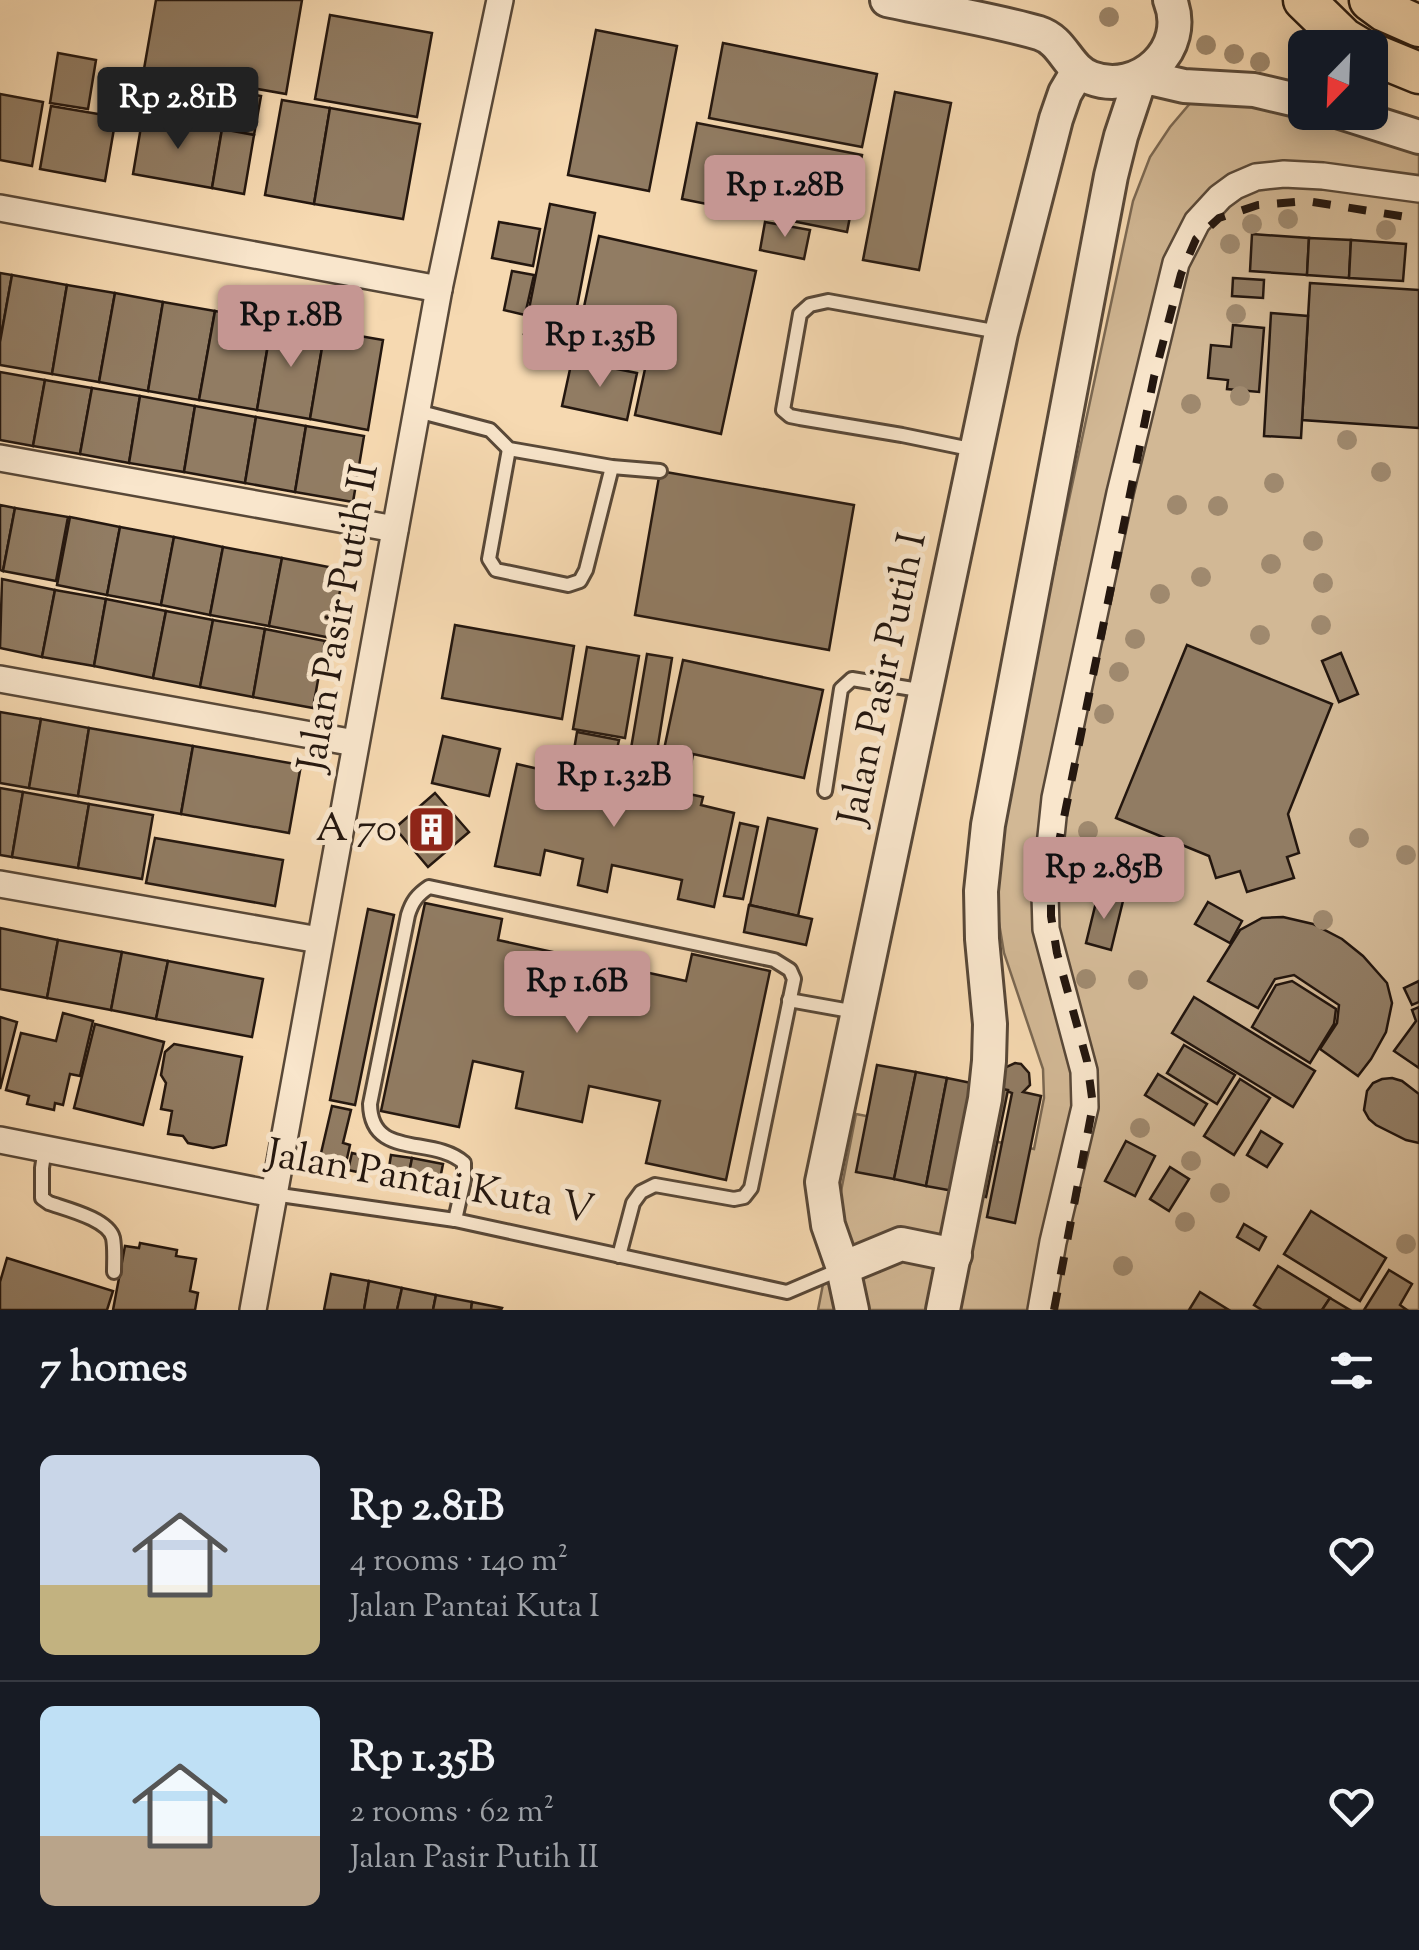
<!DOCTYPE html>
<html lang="en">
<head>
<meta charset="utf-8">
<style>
  body { margin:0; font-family:"Sorts Mill Goudy",serif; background:#242831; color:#f1f3f6; height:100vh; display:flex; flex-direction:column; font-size:38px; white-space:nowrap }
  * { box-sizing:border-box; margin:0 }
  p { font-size:32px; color:#9ea1a6 }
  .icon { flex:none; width:55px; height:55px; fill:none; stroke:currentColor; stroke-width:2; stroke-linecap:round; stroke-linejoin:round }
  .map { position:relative; height:1310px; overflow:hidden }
  .drawer { display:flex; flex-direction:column; background:#171b24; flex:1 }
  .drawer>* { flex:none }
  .needle { width:65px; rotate:203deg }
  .tools { position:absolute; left:1288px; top:30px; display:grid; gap:20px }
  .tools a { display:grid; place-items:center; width:100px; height:100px; border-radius:15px; background:#171b24; box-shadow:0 5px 25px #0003; font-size:50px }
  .price { position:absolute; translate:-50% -85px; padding:0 22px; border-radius:10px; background:#c59692; color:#111; font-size:32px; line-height:65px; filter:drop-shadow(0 2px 5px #0008) }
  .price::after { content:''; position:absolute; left:50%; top:60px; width:30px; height:22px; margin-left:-15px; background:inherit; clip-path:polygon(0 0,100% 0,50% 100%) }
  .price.active { background:#222; color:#fff }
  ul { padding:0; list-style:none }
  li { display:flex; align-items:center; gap:30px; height:250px; padding:0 40px }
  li+li { border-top:2px solid #363941 }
  li span { display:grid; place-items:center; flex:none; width:280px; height:200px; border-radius:15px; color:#555 }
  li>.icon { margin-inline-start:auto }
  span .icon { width:120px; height:120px; fill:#fffc; stroke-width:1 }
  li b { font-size:42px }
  h2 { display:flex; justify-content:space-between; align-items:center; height:120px; padding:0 40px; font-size:42px }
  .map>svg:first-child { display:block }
  .green { fill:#d2b895; stroke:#7b6852; stroke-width:2.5 }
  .building { fill:#917c63; stroke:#24170f; stroke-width:2.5 }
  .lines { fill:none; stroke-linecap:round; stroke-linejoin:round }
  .service-casing { stroke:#584838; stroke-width:18 }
  .minor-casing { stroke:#584838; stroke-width:30 }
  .tertiary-casing { stroke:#584838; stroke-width:38 }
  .primary-casing { stroke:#24170f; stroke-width:45 }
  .service { stroke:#f9e6cc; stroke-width:12 }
  .minor { stroke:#f9e6cc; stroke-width:25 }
  .tertiary { stroke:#f9e6cc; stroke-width:32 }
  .primary { stroke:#f6d9b1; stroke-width:40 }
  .rail { stroke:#24170f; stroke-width:8; stroke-dasharray:18 18; stroke-linecap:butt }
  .tree { fill:#9f896e }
  .labels { text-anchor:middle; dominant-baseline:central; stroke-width:10; stroke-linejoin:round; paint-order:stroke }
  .street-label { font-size:40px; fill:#24170f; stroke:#f9e6cc }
  .poi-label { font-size:40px; fill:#24170f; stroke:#f9e6cc; text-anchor:end }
</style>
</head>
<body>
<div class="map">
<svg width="1419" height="1310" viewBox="0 0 1419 1310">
  <rect width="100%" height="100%" fill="#f6d9b1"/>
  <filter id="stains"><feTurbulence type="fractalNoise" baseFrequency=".002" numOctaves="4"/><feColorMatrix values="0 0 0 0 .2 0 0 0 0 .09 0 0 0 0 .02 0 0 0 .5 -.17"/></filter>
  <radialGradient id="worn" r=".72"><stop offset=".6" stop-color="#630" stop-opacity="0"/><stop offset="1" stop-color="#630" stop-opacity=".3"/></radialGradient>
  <!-- green -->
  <path class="green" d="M1204,87L1305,112L1340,113L1419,134V1310H818L856,1114L1034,1149L1044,1098L1043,1069L1004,953L997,911L995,885L1005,798L1133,201L1150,157L1170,127Z"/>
  <!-- building -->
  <g class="building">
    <path d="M156,0H302L286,94L144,69Z"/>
    <path d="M330,15L432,33L417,117L315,99Z"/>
    <path d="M596,30L677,46L649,191L568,175Z"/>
    <path d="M723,43L877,74L862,147L709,118Z"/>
    <path d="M58,53L96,60L88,109L50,103Z"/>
    <path d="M150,76L229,90L222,129L143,115Z"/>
    <path d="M229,90L261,96L254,135L222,129Z"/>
    <path d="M895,92L951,103L919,270L863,260Z"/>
    <path d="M0,94L43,102L32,166L0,160Z"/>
    <path d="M282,100L330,108L314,204L265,195Z"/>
    <path d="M51,106L116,117L105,181L40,169Z"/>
    <path d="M330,108L420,124L403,219L314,204Z"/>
    <path d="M143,115L222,129L212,188L133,174Z"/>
    <path d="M697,123L862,155L847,232L682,199Z"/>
    <path d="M222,129L254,135L244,194L212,188Z"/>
    <path d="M550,204L595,213L570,343L524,334Z"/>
    <path d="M499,222L540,229L533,266L492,258Z"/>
    <path d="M765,222L810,230L804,259L760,250Z"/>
    <path d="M1252,234L1309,238L1307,275L1250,271Z"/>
    <path d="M599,236L756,271L721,434L635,415L645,369L574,354Z"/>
    <path d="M1309,238L1351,240L1349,278L1307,275Z"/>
    <path d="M1351,240L1406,244L1403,281L1349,278Z"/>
    <path d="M512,271L534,275L525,315L504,310Z"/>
    <path d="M0,273L12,275L0,342Z"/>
    <path d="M12,275L67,285L52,374L0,365V342Z"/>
    <path d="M1233,278L1264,280L1263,298L1232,296Z"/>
    <path d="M1310,283L1419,290V428L1302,420Z"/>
    <path d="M67,285L115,293L99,382L52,374Z"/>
    <path d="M115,293L163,302L148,391L99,382Z"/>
    <path d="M163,302L215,311L199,400L148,391Z"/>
    <path d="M215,311L272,321L257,410L199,400Z"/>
    <path d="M1271,313L1308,316L1301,438L1264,436Z"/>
    <path d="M272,321L325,330L310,419L257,410Z"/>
    <path d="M1233,325L1264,328L1259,392L1227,389L1228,380L1208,378L1211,345L1231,347Z"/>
    <path d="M325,330L383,340L368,430L310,419Z"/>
    <path d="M572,360L637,373L627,420L562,406Z"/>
    <path d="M0,372L45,380L33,446L0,440Z"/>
    <path d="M45,380L92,388L80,454L33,446Z"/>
    <path d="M92,388L140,396L129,463L80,454Z"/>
    <path d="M140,396L195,406L184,472L129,463Z"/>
    <path d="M195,406L256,417L245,483L184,472Z"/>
    <path d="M256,417L306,426L295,492L245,483Z"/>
    <path d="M306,426L364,436L353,502L295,492Z"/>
    <path d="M660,471L854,505L829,650L635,615Z"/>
    <path d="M0,505L15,508L3,571L0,570Z"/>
    <path d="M15,508L68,517L56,581L3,571Z"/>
    <path d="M70,517L120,527L107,595L57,585Z"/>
    <path d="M120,527L174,537L161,605L107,595Z"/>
    <path d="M174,537L223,547L210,615L161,605Z"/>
    <path d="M223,547L282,558L269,626L210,615Z"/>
    <path d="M282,558L344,570L331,638L269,626Z"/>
    <path d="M2,579L55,590L42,657L0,648Z"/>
    <path d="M55,590L106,599L94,666L42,657Z"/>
    <path d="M106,599L166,611L153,678L94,666Z"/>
    <path d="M166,611L213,620L200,687L153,678Z"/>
    <path d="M213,620L265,629L253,697L200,687Z"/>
    <path d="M455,625L574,646L562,719L442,698Z"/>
    <path d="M265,629L325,641L313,708L253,697Z"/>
    <path d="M1187,645L1332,704L1288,814L1299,853L1287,857L1294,878L1247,892L1240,871L1216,878L1209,856L1116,818Z"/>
    <path d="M587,647L639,656L625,738L573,729Z"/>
    <path d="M1341,653L1358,694L1339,702L1322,661Z"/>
    <path d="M647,654L672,658L653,776L627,772Z"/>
    <path d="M683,660L823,690L804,778L693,754L691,765L662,759Z"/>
    <path d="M0,712L41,719L29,788L0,783Z"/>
    <path d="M41,719L89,728L78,796L29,788Z"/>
    <path d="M89,728L193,746L181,814L78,796Z"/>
    <path d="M577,732L619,740L614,763L573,756Z"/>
    <path d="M443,736L500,749L489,796L432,783Z"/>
    <path d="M193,746L301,765L289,833L181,814Z"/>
    <path d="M517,764L560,774L561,767L703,797L701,805L734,813L714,907L678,899L682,880L612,865L607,892L578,885L583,859L545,850L540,875L495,866Z"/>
    <path d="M0,788L23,792L12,857L0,855Z"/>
    <path d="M23,792L89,804L78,868L12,857Z"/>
    <path d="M435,793L469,832L428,867L395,828Z"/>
    <path d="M89,804L153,815L142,879L78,868Z"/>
    <path d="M768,818L817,829L798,916L750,905Z"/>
    <path d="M740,823L758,827L743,899L724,896Z"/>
    <path d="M155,838L283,860L275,906L146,883Z"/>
    <path d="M1098,894L1123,901L1111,950L1086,943Z"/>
    <path d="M1208,902L1242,921L1230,943L1195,924Z"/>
    <path d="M425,903L502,919L498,940L686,981L692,954L770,971L726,1180L646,1163L660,1101L589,1086L582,1122L516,1108L523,1072L473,1061L459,1127L381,1111Z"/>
    <path d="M749,905L812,919L806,945L744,932Z"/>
    <path d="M368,909L394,915L355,1105L330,1100Z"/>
    <path d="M1283,917L1313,924L1342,939L1363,956L1387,983L1392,1003L1386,1032L1371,1059L1358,1076L1320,1049L1337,1023L1339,1005L1294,975L1275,979L1258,1008L1208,981L1240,930L1262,918Z"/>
    <path d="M0,928L58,940L47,998L0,989Z"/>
    <path d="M58,940L122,952L111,1010L47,998Z"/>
    <path d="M122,952L168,961L156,1019L111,1010Z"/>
    <path d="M168,961L263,979L252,1037L156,1019Z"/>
    <path d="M1292,981L1336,1009L1334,1024L1310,1063L1252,1027L1276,985Z"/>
    <path d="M1419,981V1002L1412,1005L1404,988Z"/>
    <path d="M1194,997L1315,1071L1293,1107L1172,1033Z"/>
    <path d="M1419,1007V1068L1394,1051L1416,1021L1412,1010Z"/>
    <path d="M63,1013L93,1021L80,1076L70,1074L63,1105L55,1103L54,1110L27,1104L29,1096L6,1090L21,1033L56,1041Z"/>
    <path d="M0,1017L17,1022L0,1089Z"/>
    <path d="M95,1024L164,1042L143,1125L74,1108Z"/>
    <path d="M174,1044L242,1057L226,1145L213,1148L188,1143L183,1136L168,1134L172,1111L161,1109L166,1083L161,1075L165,1052Z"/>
    <path d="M1184,1045L1235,1075L1217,1104L1167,1073Z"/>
    <path d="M1015,1063L1021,1064L1029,1073L1030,1085L1023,1092L1041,1096L1015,1223L987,1217L1012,1093L1004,1090L1001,1085L1004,1068Z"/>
    <path d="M877,1065L916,1072L894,1179L856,1172Z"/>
    <path d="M916,1072L947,1078L926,1186L894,1179Z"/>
    <path d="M1158,1074L1207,1104L1194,1125L1145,1095Z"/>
    <path d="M947,1078L981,1085L959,1192L926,1186Z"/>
    <path d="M1392,1078L1402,1081L1419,1094V1143L1406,1140L1376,1125L1369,1119L1364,1110L1367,1091L1373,1083L1382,1079Z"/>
    <path d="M1240,1079L1270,1098L1234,1155L1204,1136Z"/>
    <path d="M981,1085L1008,1090L986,1197L959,1192Z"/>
    <path d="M332,1106L351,1110L343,1143L350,1145L344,1172L318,1166Z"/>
    <path d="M1261,1131L1282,1144L1267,1167L1247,1155Z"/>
    <path d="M1126,1141L1155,1156L1135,1196L1105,1181Z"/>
    <path d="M352,1153L365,1156L362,1173L348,1170Z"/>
    <path d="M391,1155L412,1158L407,1184L387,1180Z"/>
    <path d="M412,1158L443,1164L438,1189L407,1184Z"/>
    <path d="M1170,1167L1189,1179L1169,1211L1150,1199Z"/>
    <path d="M1311,1211L1386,1258L1360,1301L1284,1254Z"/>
    <path d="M1244,1224L1266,1237L1259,1250L1237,1237Z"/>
    <path d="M140,1243L177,1250L176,1256L196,1259L190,1291L198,1293L195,1310H113L125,1246L139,1248Z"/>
    <path d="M7,1258L113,1291L107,1310H0V1282Z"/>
    <path d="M1278,1266L1330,1298L1322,1310H1262L1254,1305Z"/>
    <path d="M1389,1270L1412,1284L1400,1305L1407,1310H1364Z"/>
    <path d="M331,1274L369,1281L364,1310H324Z"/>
    <path d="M369,1281L402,1288L397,1310H364Z"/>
    <path d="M402,1288L436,1295L433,1310H397Z"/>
    <path d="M1200,1292L1229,1310H1189Z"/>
    <path d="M436,1295L472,1302L471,1310H433Z"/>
    <path d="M1330,1298L1350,1310H1322Z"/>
    <path d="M472,1302L502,1308L501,1310H471Z"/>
  </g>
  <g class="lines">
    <defs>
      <g id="service">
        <path d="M417,411L490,430L509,449L612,467L660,471"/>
        <path d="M509,449L489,559L496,570L568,585L580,581L586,570L612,467"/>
        <path d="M975,450L902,435L800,418L790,416L783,410L800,314L810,305L828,301L999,332"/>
        <path d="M825,791L841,689L852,679L925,691"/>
        <path d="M789,1000L856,1012"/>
        <path d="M45,1148L42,1168V1198L49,1203C66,1209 108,1219 113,1238C115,1248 114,1261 114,1272"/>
        <path d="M273,1194L455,1220L787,1292L841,1269"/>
        <path d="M455,1220L464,1180V1163C433,1135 371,1160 370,1104L408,915C412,902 417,895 429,887L774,960L790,970L794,979L751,1188L744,1197L734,1199L655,1185L641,1192L633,1203L619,1256"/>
      </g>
      <g id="minor">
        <path d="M0,208L439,289"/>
        <path d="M0,458L395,529"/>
        <path d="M0,679L355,743"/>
        <path d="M0,884L319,940"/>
        <path d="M0,1140L273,1194"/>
        <path d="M253,1310L439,289L500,0"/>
        <path d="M1041,1310L1053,1242L1085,1107L1084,1071L1046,929L1045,894L1055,798L1120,493L1176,263L1197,222L1220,197L1235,186L1256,177L1284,174L1323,176L1419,189"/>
      </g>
      <g id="tertiary">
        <path d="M887,0C937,11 990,19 1039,33C1064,41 1067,69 1091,78C1139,96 1190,49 1170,0"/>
        <path d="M1340,112L1419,137"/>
        <path d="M843,1268L901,1244L955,1255"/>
        <path d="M852,1310L843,1268L828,1225L822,1182L1001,333L1056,119L1065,93L1078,71"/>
        <path d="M943,1310L985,1099L989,1061L990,1024L982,939L981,891L988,825L1111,176L1121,136L1141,76L1184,86L1254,90L1305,102"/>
      </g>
      <g id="primary">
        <path d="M1304,0L1344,39L1359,48"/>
        <path d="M1370,0L1385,11L1419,26"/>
        <path d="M1370,53L1419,73"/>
      </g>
    </defs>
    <!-- service casing -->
    <use href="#service" class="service-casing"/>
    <!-- minor casing -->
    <use href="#minor" class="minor-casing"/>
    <!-- tertiary casing -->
    <use href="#tertiary" class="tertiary-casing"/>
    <!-- primary casing -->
    <use href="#primary" class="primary-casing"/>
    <!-- service -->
    <use href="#service" class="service"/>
    <!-- minor -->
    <use href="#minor" class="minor"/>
    <!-- tertiary -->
    <use href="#tertiary" class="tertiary"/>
    <!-- primary -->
    <use href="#primary" class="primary"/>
    <!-- rail -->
    <path class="rail" d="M1054,1310L1093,1105L1087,1061L1057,953L1051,916V881L1154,377L1181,274L1196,239L1219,218L1258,205L1307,201L1419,219"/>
  </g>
  <!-- trees -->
  <g class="tree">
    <circle cx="1109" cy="17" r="10"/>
    <circle cx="1206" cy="45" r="10"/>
    <circle cx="1234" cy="54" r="10"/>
    <circle cx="1260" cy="62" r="10"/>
    <circle cx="1288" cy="219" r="10"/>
    <circle cx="1252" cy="224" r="10"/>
    <circle cx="1386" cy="230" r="10"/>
    <circle cx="1230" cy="244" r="10"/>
    <circle cx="1236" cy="314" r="10"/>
    <circle cx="1240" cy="396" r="10"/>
    <circle cx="1191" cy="404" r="10"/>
    <circle cx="1347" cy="440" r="10"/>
    <circle cx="1381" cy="472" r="10"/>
    <circle cx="1274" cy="483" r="10"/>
    <circle cx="1177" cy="505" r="10"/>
    <circle cx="1218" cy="506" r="10"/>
    <circle cx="1313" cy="541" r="10"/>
    <circle cx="1271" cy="564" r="10"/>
    <circle cx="1201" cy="577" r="10"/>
    <circle cx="1323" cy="583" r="10"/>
    <circle cx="1160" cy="594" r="10"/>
    <circle cx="1321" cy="625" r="10"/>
    <circle cx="1260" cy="635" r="10"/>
    <circle cx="1135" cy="639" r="10"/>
    <circle cx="1119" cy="672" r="10"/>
    <circle cx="1104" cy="714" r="10"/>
    <circle cx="1088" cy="831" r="10"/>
    <circle cx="1359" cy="838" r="10"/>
    <circle cx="1406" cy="855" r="10"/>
    <circle cx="1117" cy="863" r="10"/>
    <circle cx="1147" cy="892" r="10"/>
    <circle cx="1323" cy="920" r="10"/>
    <circle cx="1086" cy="979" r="10"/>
    <circle cx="1138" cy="980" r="10"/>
    <circle cx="1140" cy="1128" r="10"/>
    <circle cx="1191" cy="1161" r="10"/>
    <circle cx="1220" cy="1193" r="10"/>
    <circle cx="1185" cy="1222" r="10"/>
    <circle cx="1406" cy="1244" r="10"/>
    <circle cx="1123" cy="1266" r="10"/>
  </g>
  <!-- icons -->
  <defs>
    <symbol id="building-square" viewBox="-11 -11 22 22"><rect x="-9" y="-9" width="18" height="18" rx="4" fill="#8f2418" stroke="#f9e6cc"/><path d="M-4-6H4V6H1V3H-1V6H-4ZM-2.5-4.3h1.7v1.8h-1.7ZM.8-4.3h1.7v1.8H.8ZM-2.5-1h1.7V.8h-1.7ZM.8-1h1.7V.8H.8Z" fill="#fff"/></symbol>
  </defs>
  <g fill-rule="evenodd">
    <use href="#building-square" x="404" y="802" width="55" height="55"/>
  </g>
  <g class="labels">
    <!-- street labels -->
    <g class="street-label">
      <text transform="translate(341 618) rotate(-80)">Jalan Pasir Putih II</text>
      <text transform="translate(885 679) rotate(-78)">Jalan Pasir Putih I</text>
      <text transform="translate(430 1184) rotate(10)">Jalan Pantai Kuta V</text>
    </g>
    <!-- poi labels -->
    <g class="poi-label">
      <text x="397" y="830">A 70</text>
    </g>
  </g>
  <rect width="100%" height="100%" filter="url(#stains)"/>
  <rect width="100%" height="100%" fill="url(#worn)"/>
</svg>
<div class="tools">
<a><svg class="needle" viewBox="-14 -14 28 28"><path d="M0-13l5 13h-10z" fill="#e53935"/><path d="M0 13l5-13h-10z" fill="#9ea1a6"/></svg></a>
</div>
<b class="price active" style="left:178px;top:152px">Rp 2.81B</b>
<b class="price" style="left:785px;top:240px">Rp 1.28B</b>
<b class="price" style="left:291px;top:370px">Rp 1.8B</b>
<b class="price" style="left:600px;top:390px">Rp 1.35B</b>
<b class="price" style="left:614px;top:830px">Rp 1.32B</b>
<b class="price" style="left:1104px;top:922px">Rp 2.85B</b>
<b class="price" style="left:577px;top:1036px">Rp 1.6B</b>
</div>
<section class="drawer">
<h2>7 homes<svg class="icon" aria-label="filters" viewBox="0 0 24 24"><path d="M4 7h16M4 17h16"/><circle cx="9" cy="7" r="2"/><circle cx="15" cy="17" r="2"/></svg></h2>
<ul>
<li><span style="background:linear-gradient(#c9d6e8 65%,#c2b280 0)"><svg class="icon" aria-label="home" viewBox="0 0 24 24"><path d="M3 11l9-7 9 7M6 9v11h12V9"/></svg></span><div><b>Rp 2.81B</b><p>4 rooms · 140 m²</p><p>Jalan Pantai Kuta I</p></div><svg class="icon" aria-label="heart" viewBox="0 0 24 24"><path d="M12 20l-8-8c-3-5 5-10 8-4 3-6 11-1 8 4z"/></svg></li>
<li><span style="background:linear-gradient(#bfe0f5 65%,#b9a48a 0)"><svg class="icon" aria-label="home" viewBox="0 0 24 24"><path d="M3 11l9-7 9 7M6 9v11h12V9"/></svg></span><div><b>Rp 1.35B</b><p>2 rooms · 62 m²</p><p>Jalan Pasir Putih II</p></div><svg class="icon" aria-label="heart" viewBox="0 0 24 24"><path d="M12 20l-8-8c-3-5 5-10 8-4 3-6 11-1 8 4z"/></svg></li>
</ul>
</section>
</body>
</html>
